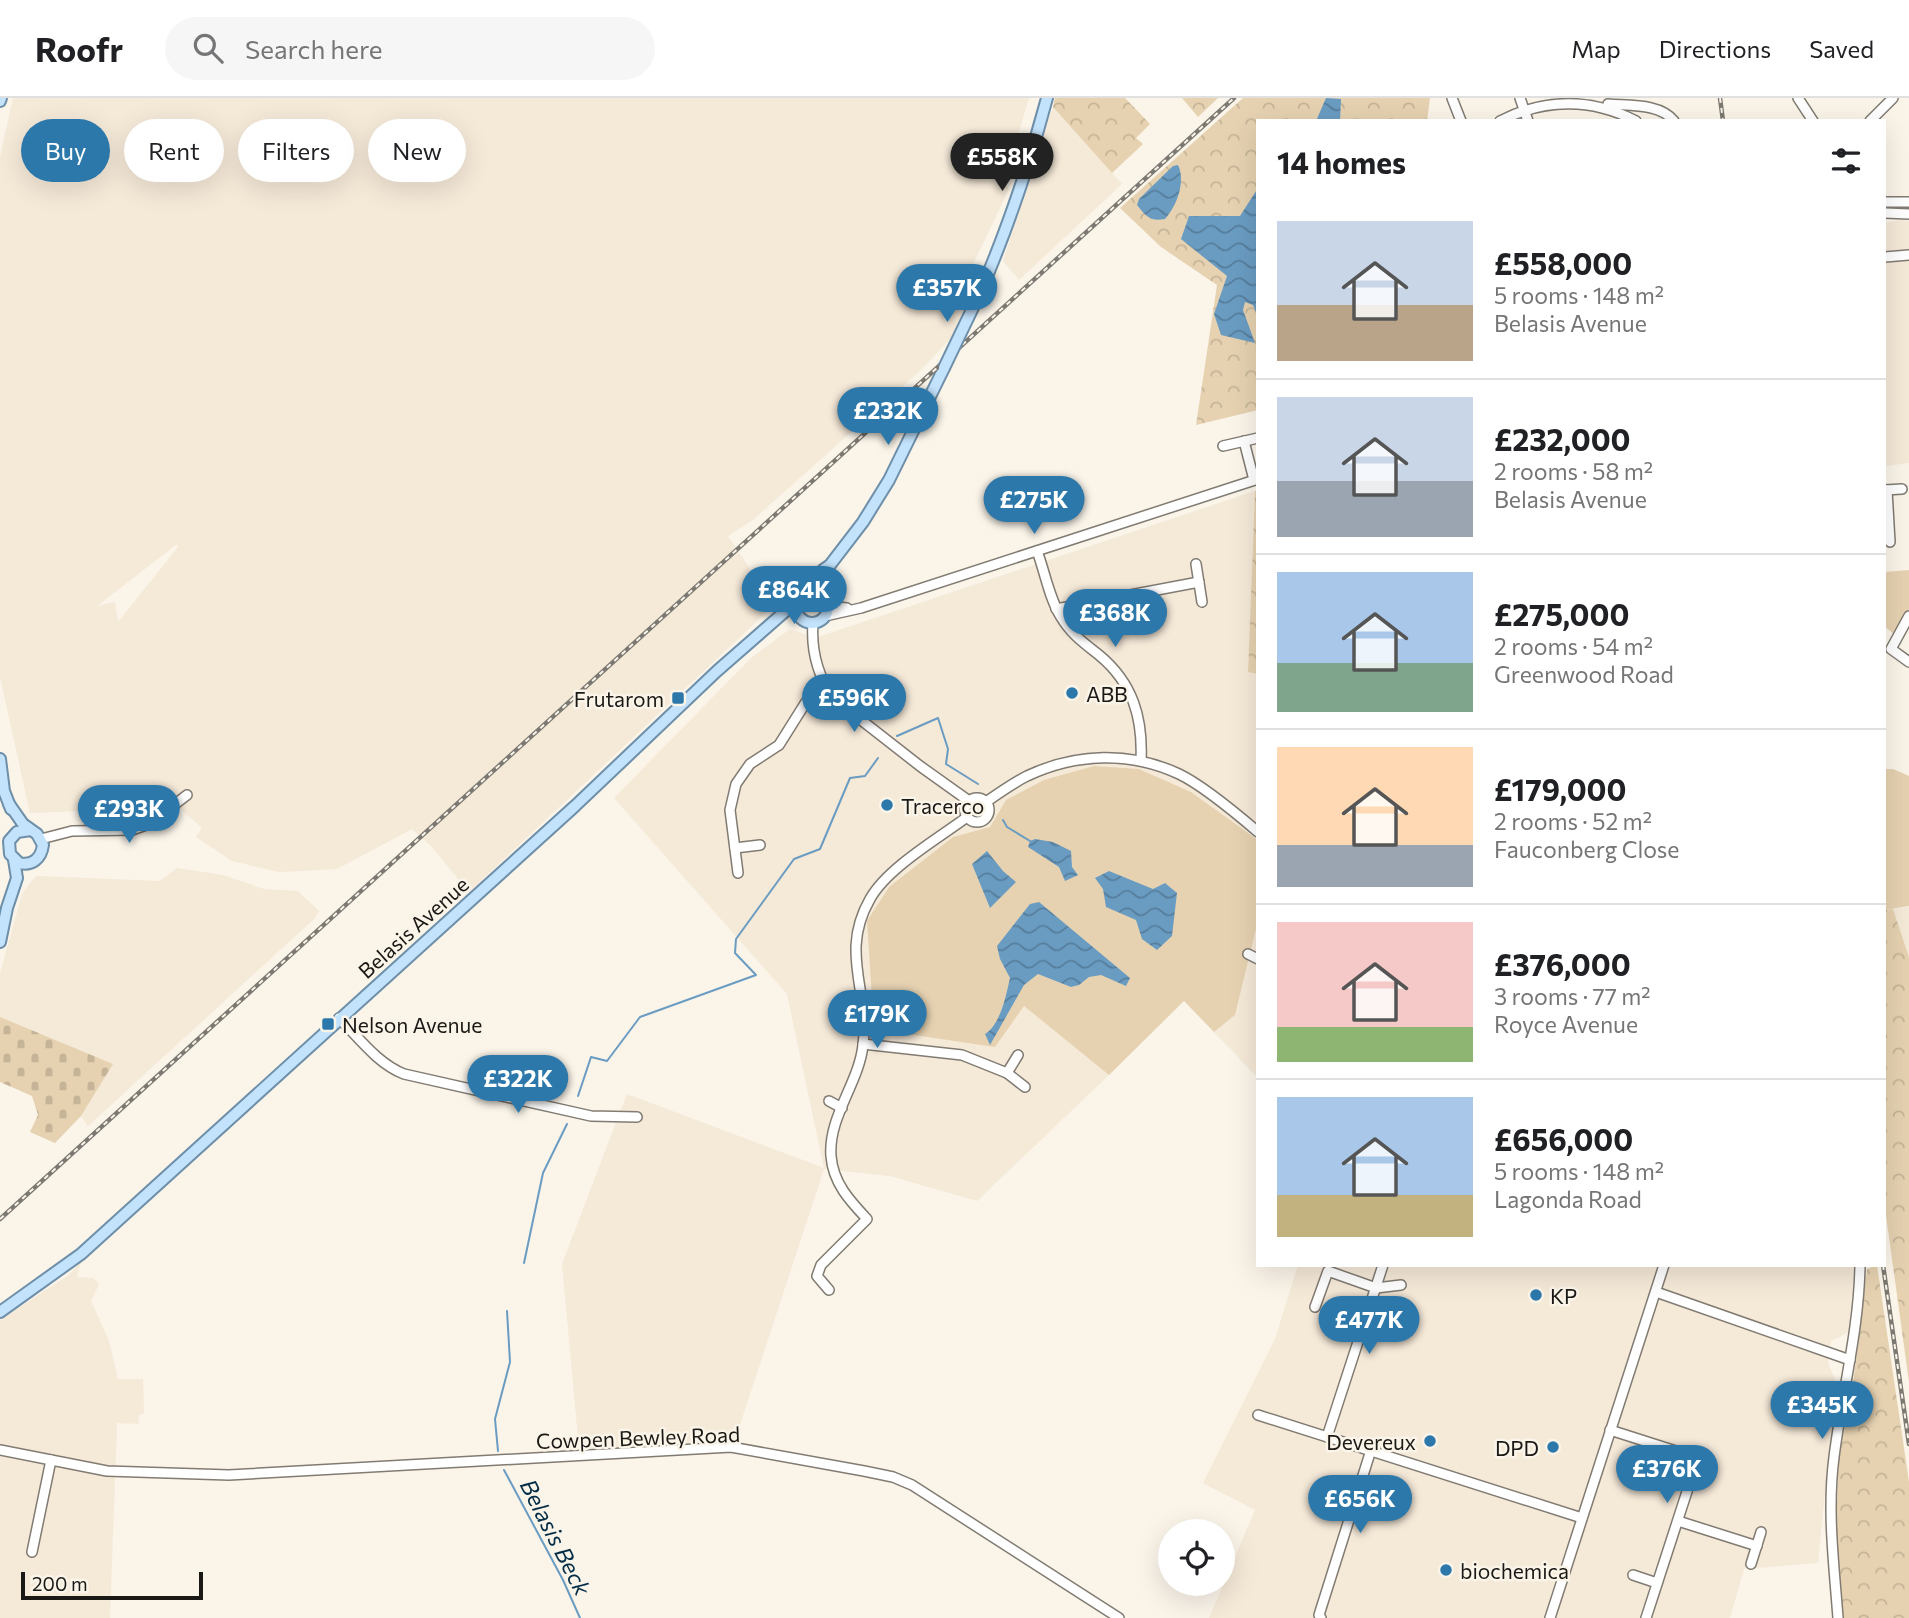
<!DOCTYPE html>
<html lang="en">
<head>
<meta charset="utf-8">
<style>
  body { margin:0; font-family:Commissioner,sans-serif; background:#f6f6f6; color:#202124; height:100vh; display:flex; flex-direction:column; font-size:26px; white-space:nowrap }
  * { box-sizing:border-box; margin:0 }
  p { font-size:23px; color:#757577 }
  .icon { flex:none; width:38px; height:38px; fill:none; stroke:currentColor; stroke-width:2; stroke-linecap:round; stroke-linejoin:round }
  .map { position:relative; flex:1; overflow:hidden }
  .drawer { position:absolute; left:1256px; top:21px; width:630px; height:1148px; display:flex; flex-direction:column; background:#fff; border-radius:0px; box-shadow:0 7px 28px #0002 }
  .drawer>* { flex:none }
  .hud { position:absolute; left:21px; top:21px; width:665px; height:63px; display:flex; gap:14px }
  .fabs { position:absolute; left:1158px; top:1421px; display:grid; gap:14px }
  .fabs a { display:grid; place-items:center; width:77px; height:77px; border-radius:50%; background:#fff; box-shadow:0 7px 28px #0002; font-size:35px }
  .scale { position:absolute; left:21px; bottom:18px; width:182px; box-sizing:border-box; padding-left:7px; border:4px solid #1b1915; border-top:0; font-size:19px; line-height:24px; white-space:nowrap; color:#1b1915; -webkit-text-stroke:5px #faf4e9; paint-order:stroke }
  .price { position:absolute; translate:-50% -60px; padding:0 16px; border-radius:24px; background:#2d78ab; color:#fff; font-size:23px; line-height:46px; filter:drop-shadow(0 2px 4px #0008) }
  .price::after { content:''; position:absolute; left:50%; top:42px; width:21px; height:16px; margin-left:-10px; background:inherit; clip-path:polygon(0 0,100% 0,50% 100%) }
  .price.selected { background:#222; color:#fff }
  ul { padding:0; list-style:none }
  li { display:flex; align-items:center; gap:21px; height:175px; padding:0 21px }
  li+li { border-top:2px solid #e0e0e0 }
  li span { display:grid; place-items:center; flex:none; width:196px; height:140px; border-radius:0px; color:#555 }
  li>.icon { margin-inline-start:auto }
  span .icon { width:84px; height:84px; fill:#fffc; stroke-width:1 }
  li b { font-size:30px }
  h2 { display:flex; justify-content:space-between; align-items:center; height:84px; padding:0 21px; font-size:30px }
  .tag { padding:0 24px; border-radius:32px; background:#fff; box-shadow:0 7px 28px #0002; font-size:24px; line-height:63px }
  .tag.selected { background:#2d78ab; color:#fff }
  header { display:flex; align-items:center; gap:42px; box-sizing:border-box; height:98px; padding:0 35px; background:#fff; border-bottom:2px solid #e0e0e0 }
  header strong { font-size:33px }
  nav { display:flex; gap:38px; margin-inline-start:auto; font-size:24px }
  .search { width:490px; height:63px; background:#f6f6f6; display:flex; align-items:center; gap:18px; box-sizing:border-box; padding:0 24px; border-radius:38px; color:#757577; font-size:26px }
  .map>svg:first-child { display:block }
  .built { fill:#f5e9d8; fill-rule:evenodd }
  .grass { fill:#e6d2b1 }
  .cemetery { fill:url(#cemetery-stones) }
  .park { fill:url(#park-crowns) }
  .water { fill:url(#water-waves) }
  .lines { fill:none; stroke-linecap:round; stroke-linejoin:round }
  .stream { stroke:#6a9cc2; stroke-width:2 }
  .minor-casing { stroke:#817b72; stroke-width:12 }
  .major-casing { stroke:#6e8fa9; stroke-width:14 }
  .minor { stroke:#fff; stroke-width:9 }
  .major { stroke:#c3e2fb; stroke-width:10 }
  .rail-casing { stroke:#7c7972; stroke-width:4.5 }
  .rail { stroke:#faf4e9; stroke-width:2; stroke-dasharray:5; stroke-linecap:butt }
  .major-bridge-casing { stroke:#6e8fa9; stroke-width:14; stroke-linecap:butt }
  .major-bridge { stroke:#c3e2fb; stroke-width:10 }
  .poi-dot { fill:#2d78ab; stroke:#faf4e9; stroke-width:2.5 }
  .labels { text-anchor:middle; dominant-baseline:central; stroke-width:5; stroke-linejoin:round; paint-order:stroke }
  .poi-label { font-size:21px; fill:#1b1915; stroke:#faf4e9; text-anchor:start }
  .street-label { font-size:21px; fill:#1b1915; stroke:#faf4e9 }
  .water-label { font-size:23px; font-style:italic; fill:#032c46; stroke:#faf4e9 }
</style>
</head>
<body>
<header>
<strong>Roofr</strong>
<div class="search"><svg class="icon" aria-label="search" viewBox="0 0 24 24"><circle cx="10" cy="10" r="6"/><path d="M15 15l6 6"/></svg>Search here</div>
<nav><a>Map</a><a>Directions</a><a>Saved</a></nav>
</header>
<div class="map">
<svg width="1909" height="1520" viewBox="0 0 1909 1520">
  <defs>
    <pattern id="cemetery-stones" width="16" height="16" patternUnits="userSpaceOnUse" patternTransform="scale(1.75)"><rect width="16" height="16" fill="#e6d2b1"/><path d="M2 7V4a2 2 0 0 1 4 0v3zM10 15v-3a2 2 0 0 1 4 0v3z" fill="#c5b497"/></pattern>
    <pattern id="park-crowns" width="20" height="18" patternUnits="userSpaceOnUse" patternTransform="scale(1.75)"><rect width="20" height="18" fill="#e6d2b1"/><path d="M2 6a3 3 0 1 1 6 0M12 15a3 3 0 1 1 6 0" fill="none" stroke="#c5b497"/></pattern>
    <pattern id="water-waves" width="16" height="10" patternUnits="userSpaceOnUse" patternTransform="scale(1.75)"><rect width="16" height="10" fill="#6a9cc2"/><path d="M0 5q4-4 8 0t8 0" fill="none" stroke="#567e9c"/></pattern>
  </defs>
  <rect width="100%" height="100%" fill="#faf4e9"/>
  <!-- built -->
  <g class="built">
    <path d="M13,0H1029L1004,84L1009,91L956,202L965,208L951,240L921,272L754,421L728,438L774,507L469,794L430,747L412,731L337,771L279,774L232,763L196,739L202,730L170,702L164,693L126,711L30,715L0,579V59ZM177,446L178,449L118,524L115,504L97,508Z"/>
    <path d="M1053,9L1122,86L1019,182L1003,163Z"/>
    <path d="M1901,122L1909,123V365L1885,368V125Z"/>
    <path d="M1255,393L1248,573L1258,576V742L1191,694L1139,671L1000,711L990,729L977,734L1024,908L1109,977L977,1103L890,1078L824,1071L735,1342L579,1351L562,1166L627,996L824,1070L787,896L614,700L751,560L790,531L815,540Z"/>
    <path d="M177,770L223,777L264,791L298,793L319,813L315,820L88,1028L81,1018L112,966L0,919V875L22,796L36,778L160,783Z"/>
    <path d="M1909,809V859L1893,811Z"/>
    <path d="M1258,823V980L1214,934L1235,917Z"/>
    <path d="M81,1164L77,1179L93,1180L99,1186L91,1203L109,1243L118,1281H143L144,1315L139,1317L138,1326L117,1325L110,1520H0V1222L69,1177Z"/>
    <path d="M1298,1167H1854L1849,1234L1831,1243L1828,1265L1840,1293L1829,1353L1818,1465L1744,1471L1730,1520H1209L1255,1412L1203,1385L1275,1241Z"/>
  </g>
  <!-- grass -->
  <g class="grass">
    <path d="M1909,472V511L1894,536L1885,529V474Z"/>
    <path d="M1094,668L1139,671L1191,694L1258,742V823L1235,917L1214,934L1184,903L1109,977L1024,908L995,949L874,931L867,823L889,789L953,739L990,729L1006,702L1044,682Z"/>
    <path d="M1885,671H1893L1909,678V808L1885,812Z"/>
  </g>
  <!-- cemetery -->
  <path class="cemetery" d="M0,919L113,966L81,1018L55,1045L30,1034L38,1017L32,998L0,984Z"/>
  <!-- park -->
  <g class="park">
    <path d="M1055,0H1125L1150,26L1136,40L1143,46L1112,75L1053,9Z"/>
    <path d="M1182,0H1218L1198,19Z"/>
    <path d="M1243,0H1430L1427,23H1258V312L1196,327L1217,187L1161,149L1120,110Z"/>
    <path d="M1258,392V576L1248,574L1255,393Z"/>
    <path d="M1893,811L1909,859V1284L1885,1110V812Z"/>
    <path d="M1877,1167L1909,1384V1520H1843L1836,1428L1839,1359L1852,1294L1867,1171Z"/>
  </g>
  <!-- water -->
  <g class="water">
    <path d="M1326,0L1341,1L1340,23H1316Z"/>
    <path d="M1178,67C1186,83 1177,108 1165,121C1150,124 1146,118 1137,107L1139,101L1173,68Z"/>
    <path d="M1258,90V219L1253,207L1245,204L1243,212L1255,245L1221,237L1214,216L1227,178L1181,141L1189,118H1240Z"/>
    <path d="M1035,741L1053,744L1071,753L1072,769L1078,777L1065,783L1059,769L1028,749L1030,743Z"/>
    <path d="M987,753L1003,773L1016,784L990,810L972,766Z"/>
    <path d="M1109,773L1153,791L1165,785L1177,795L1172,838L1157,852L1142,841L1136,822L1106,809L1103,791L1095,780Z"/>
    <path d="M1039,804L1130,880L1126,888L1101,877L1089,879L1079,887L1071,889L1038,876L1024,887L990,947L985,936C1001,926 1006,897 1010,880L1000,861L997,848L1030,806Z"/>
  </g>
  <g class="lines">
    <!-- stream -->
    <g class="stream">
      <path d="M897,638L938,620L948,651L946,666L978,686"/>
      <path d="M1003,722L1007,729L1030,743"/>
      <path d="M578,998L591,959L607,963L640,919L756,877L735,855L736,841L794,761L820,751L850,680L865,678L878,660"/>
      <path d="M524,1165L543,1075L567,1026"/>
      <path d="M498,1353L495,1321L510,1264L507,1213"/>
      <path d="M504,1372L563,1482L580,1520"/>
    </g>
    <defs>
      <g id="minor">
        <path d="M1452,0L1461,23"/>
        <path d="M1520,0L1528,23"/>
        <path d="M1798,0L1813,23"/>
        <path d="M1608,6C1629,8 1660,5 1674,23"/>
        <path d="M1500,23C1545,0 1592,0 1636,23"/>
        <path d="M1870,23L1893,0"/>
        <path d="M1885,104H1909"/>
        <path d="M1885,115L1909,116"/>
        <path d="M1885,159L1909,157"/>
        <path d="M1244,343L1254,382"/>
        <path d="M1223,348L1258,340"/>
        <path d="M1885,392L1902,391"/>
        <path d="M1887,392L1890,444"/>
        <path d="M1037,453C1045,474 1049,500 1061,519C1071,536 1084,545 1099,557C1133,585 1143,620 1141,663"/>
        <path d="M1196,466L1202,504"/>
        <path d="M826,502L836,509L847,510"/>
        <path d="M1056,511L1199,484"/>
        <path d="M825,518L861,510L1258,381"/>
        <path d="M1909,518L1891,551L1909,564"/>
        <path d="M813,525C811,552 818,578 833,600L920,668L969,703"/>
        <circle cx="977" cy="712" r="12"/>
        <path d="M986,704C999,695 1013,685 1027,678C1076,655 1130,653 1179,676C1204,688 1237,716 1258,734"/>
        <path d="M41,741L72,733L132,732L149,726L187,697"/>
        <path d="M735,750L760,747"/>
        <path d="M738,775L730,712L736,686L750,666L779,647L806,604L825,588"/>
        <path d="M1248,856L1258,861"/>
        <path d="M339,920C359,940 378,966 404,976L591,1018L637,1019"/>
        <path d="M863,946L962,957L1007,975L1025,989"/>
        <path d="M1007,975L1018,957"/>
        <path d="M829,1003L842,1010"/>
        <path d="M829,1192L817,1178L821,1167L867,1121C850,1103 833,1085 831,1058C828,1019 859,985 863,947C870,893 839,855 870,801C887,770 939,740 967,719"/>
        <path d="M1656,1194L1850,1262"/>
        <path d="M1315,1209L1328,1173L1376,1190L1401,1187"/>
        <path d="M1258,1317L1582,1420"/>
        <path d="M1610,1332L1682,1355L1692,1362L1693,1375L1646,1520"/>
        <path d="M1327,1339L1383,1167"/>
        <path d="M0,1352L107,1373L229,1377L731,1349L864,1373L893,1379L912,1387L1119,1520"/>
        <path d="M1678,1423L1757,1448"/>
        <path d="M32,1454L51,1362"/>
        <path d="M1751,1466L1761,1434"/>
        <path d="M1633,1477L1657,1485"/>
        <path d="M1321,1520L1319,1517L1371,1352"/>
        <path d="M1550,1520L1664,1167"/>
        <path d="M1838,1520C1834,1466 1827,1413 1834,1359C1842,1295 1859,1232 1860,1167"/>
      </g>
      <g id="major">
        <path d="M0,3L1,0"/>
        <path d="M979,197C1007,133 1029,67 1047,0"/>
        <circle cx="812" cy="509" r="16"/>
        <path d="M801,498L823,472L830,467L863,424L889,382L944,270"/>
        <path d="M0,661L4,693L11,711"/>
        <path d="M9,706L23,726L37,736L43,747C41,761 32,768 19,765L10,756L9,743L17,734L31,732"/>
        <path d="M0,844L7,810L17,780L14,762"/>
        <path d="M0,1214L81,1156L575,708L717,573L797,503"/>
      </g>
    </defs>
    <!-- minor casing -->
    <use href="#minor" class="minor-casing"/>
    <!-- major casing -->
    <use href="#major" class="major-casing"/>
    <!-- minor -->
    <use href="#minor" class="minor"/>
    <!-- major -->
    <use href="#major" class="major"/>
    <defs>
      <g id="rail">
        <path d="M1720,0L1723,23"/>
        <path d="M0,1121L1234,0"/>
        <path d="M1883,1167L1909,1346"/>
      </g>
    </defs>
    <!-- rail casing -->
    <use href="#rail" class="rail-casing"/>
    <!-- rail -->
    <use href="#rail" class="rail"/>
    <defs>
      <path id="major-bridge" d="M944,270L979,197"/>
    </defs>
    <!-- major-bridge casing -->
    <use href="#major-bridge" class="major-bridge-casing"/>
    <!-- major-bridge -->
    <use href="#major-bridge" class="major-bridge"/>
  </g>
  <!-- markers -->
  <g class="poi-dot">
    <circle cx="1072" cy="595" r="7"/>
    <rect x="671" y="593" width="14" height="14" rx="3.5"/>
    <circle cx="887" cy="707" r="7"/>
    <rect x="321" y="919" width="14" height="14" rx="3.5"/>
    <circle cx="1536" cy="1197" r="7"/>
    <circle cx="1430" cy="1343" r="7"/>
    <circle cx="1553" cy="1349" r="7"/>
    <circle cx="1446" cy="1472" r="7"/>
  </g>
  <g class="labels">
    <!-- poi labels -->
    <g class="poi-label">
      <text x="1086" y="595">ABB</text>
      <text x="664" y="600" text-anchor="end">Frutarom</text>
      <text x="901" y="707">Tracerco</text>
      <text x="342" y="926">Nelson Avenue</text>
      <text x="1550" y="1197">KP</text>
      <text x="1416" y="1343" text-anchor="end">Devereux</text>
      <text x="1539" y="1349" text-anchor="end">DPD</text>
      <text x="1460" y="1472">biochemica</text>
    </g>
    <!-- street labels -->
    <g class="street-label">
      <text transform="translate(413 829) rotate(-42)">Belasis Avenue</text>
      <text transform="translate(638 1339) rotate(-2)">Cowpen Bewley Road</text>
    </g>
    <!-- water labels -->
    <g class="water-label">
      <text transform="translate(556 1439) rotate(63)">Belasis Beck</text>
    </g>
  </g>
</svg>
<div class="fabs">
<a><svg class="icon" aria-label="locate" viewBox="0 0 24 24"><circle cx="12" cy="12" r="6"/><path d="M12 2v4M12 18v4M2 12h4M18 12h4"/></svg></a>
</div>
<div class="scale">200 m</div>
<b class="price selected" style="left:1002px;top:95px">£558K</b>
<b class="price" style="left:947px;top:226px">£357K</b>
<b class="price" style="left:888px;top:349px">£232K</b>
<b class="price" style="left:1034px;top:438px">£275K</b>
<b class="price" style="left:794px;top:528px">£864K</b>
<b class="price" style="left:1115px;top:551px">£368K</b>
<b class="price" style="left:854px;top:636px">£596K</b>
<b class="price" style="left:129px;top:747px">£293K</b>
<b class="price" style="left:877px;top:952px">£179K</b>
<b class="price" style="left:518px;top:1017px">£322K</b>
<b class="price" style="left:1369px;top:1258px">£477K</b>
<b class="price" style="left:1822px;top:1343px">£345K</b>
<b class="price" style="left:1667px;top:1407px">£376K</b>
<b class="price" style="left:1360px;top:1437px">£656K</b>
<div class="hud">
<a class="tag selected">Buy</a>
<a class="tag">Rent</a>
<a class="tag">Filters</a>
<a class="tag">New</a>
</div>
<section class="drawer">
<h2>14 homes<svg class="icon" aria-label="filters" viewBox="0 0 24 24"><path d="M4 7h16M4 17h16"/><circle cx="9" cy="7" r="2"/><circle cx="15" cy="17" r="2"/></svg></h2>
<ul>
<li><span style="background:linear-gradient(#c9d6e8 60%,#b9a48a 0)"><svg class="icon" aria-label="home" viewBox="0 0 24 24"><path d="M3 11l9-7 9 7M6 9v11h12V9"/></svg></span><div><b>£558,000</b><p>5 rooms · 148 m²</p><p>Belasis Avenue</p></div></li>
<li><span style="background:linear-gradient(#c9d6e8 60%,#9aa5b1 0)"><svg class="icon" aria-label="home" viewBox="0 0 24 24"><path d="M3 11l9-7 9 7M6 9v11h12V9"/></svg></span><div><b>£232,000</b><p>2 rooms · 58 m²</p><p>Belasis Avenue</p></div></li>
<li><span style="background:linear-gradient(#a9c7e8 65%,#7fa58c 0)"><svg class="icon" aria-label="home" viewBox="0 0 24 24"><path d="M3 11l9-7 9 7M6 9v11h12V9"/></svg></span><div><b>£275,000</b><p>2 rooms · 54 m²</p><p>Greenwood Road</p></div></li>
<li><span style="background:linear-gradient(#ffd9b3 70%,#9aa5b1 0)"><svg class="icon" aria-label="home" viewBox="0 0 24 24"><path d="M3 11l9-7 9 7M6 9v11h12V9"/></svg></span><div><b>£179,000</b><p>2 rooms · 52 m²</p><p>Fauconberg Close</p></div></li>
<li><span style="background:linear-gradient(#f6c9c9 75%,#8fb573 0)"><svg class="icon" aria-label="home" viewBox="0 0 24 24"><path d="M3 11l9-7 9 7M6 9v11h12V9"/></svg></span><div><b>£376,000</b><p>3 rooms · 77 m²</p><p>Royce Avenue</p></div></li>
<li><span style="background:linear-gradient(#a9c7e8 70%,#c2b280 0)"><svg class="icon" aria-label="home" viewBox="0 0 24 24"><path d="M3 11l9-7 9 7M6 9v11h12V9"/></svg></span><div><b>£656,000</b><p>5 rooms · 148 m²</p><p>Lagonda Road</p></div></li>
</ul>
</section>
</div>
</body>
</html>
